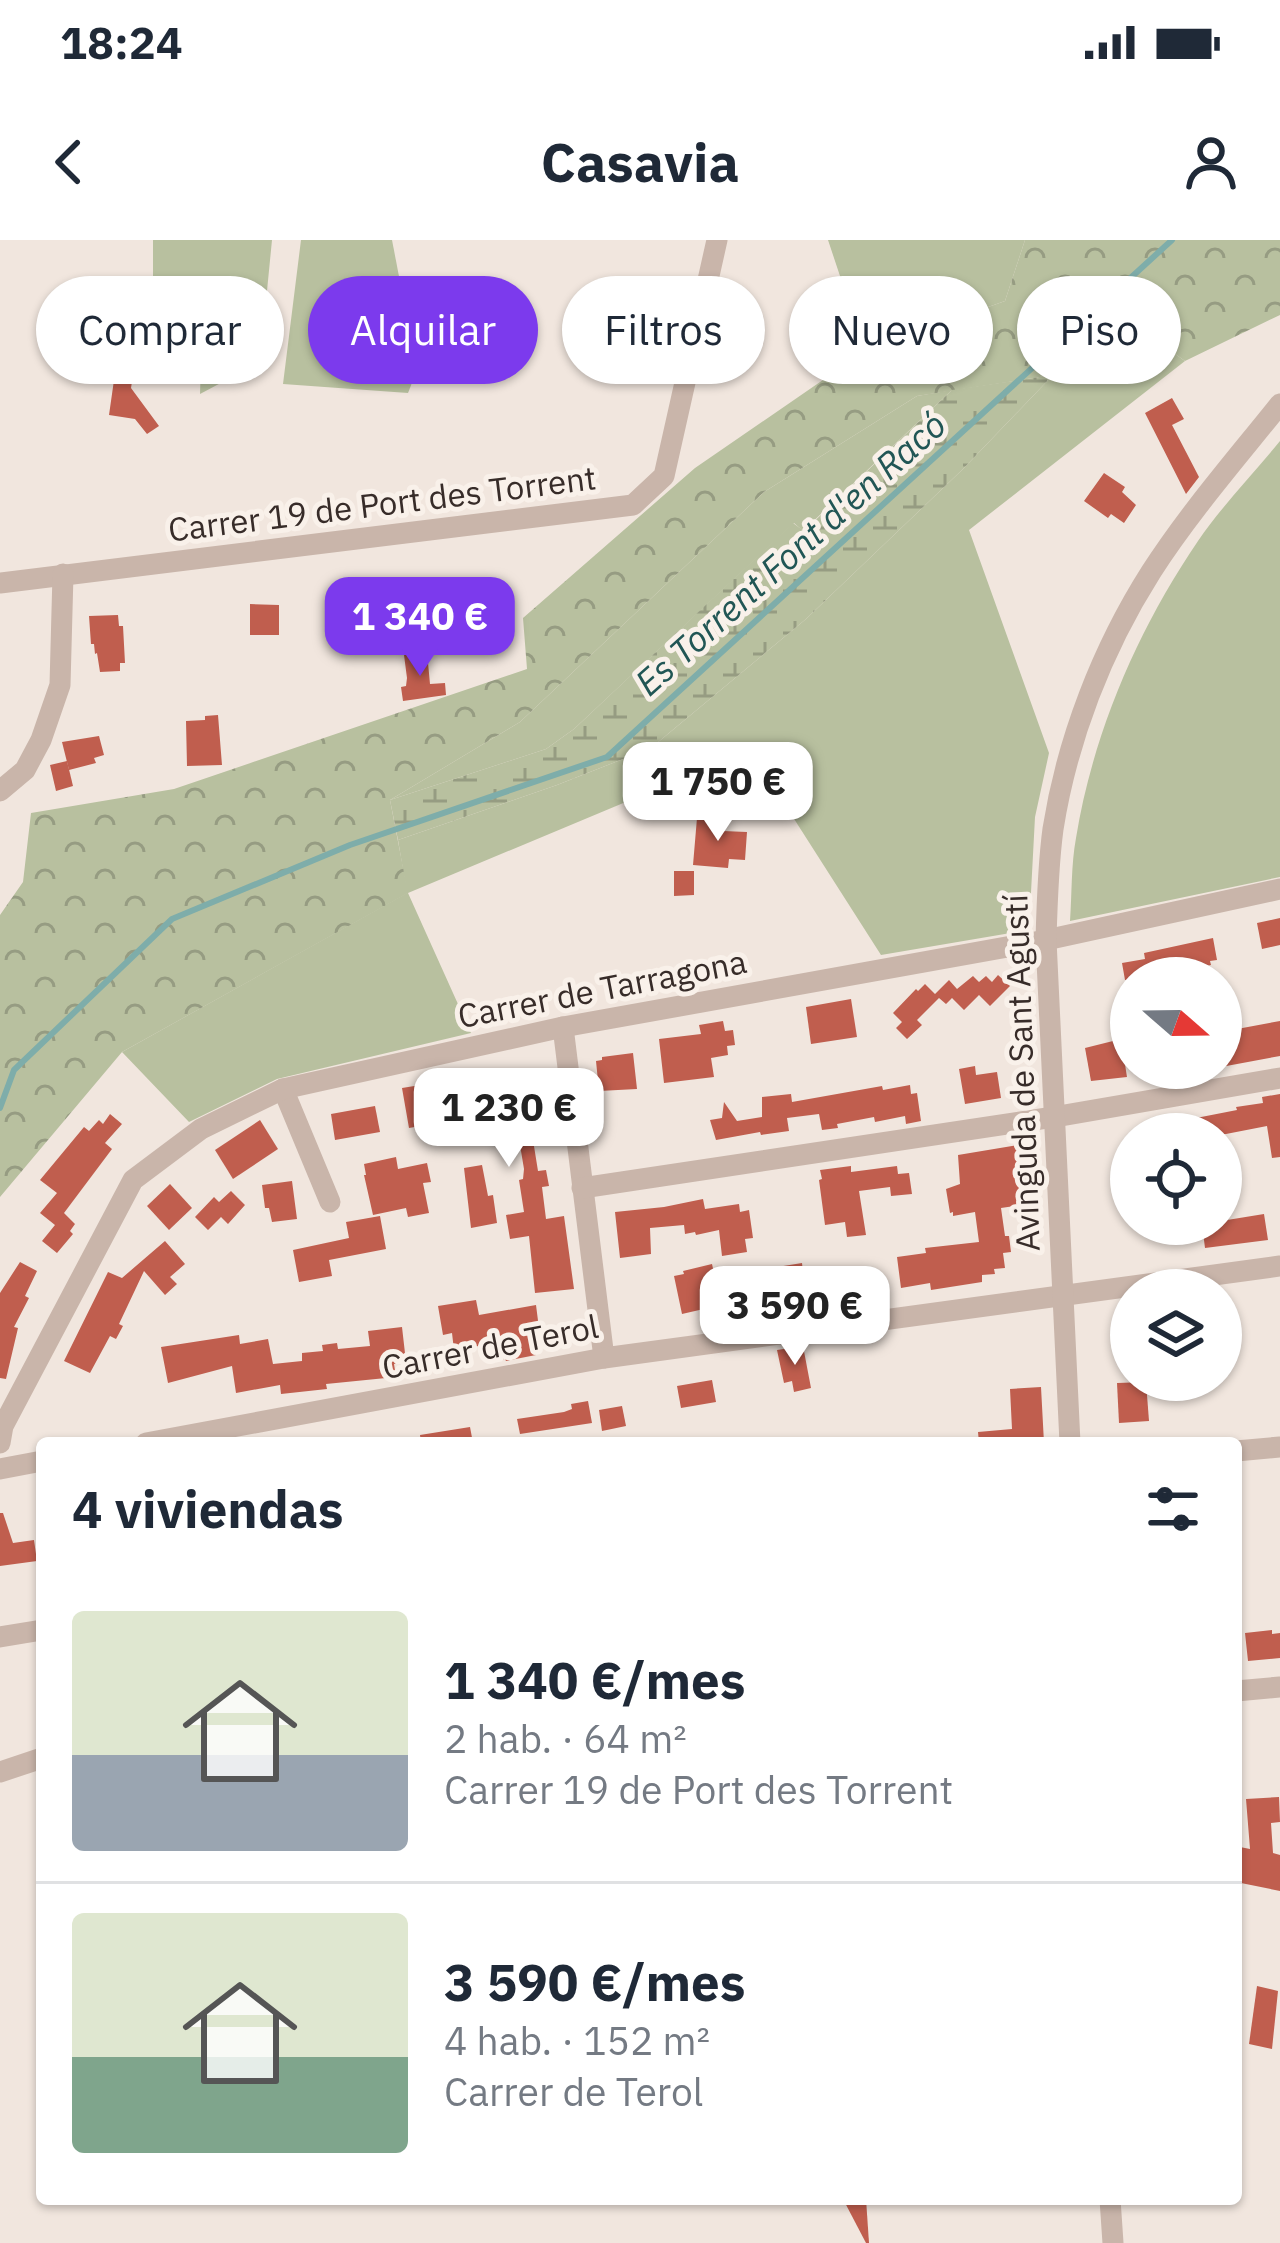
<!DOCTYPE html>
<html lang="es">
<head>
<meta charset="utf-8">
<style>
  body { margin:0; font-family:"IBM Plex Sans",sans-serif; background:#f6f6f7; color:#1f2937; height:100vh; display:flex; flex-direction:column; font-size:45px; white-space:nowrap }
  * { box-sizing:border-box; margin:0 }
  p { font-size:39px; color:#747a83 }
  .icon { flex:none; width:66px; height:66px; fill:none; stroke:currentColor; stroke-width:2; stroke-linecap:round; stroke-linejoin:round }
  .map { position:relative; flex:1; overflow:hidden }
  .details { position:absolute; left:36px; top:1197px; width:1206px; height:768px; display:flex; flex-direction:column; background:#fff; border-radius:12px; box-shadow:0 3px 9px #0004 }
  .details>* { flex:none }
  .hud { position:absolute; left:36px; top:36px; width:1209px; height:108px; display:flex; gap:24px }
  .needle { width:78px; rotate:110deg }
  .fabs { position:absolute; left:1110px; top:717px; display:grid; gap:24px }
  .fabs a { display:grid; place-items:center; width:132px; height:132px; border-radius:50%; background:#fff; box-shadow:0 3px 9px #0004; font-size:60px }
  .price { position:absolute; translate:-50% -102px; padding:0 27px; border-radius:24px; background:#fff; color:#222; font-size:39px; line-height:78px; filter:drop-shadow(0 3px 6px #0008) }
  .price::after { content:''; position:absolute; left:50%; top:72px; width:36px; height:27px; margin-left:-18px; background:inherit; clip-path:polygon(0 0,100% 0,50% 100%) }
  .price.current { background:#7c3aed; color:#fff }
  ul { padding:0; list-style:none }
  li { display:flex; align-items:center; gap:36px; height:300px; padding:0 36px }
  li+li { border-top:3px solid #e0e1e3 }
  li span { display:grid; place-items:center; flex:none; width:336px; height:240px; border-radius:12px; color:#555 }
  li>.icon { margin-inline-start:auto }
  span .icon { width:144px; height:144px; fill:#fffc; stroke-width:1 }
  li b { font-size:51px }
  h2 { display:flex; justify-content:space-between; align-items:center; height:144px; padding:0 36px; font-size:51px }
  .pill { padding:0 42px; border-radius:54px; background:#fff; box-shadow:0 3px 9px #0004; font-size:42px; line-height:108px }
  .pill.current { background:#7c3aed; color:#fff }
  .status { display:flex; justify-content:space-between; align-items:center; height:84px; padding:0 60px; background:#fff; direction:ltr }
  .status svg { height:33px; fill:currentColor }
  header { display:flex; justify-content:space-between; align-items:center; height:156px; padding:0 36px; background:#fff; font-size:54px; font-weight:700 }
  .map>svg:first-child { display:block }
  .grass { fill:#b8c09f }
  .forest { fill:url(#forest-crowns) }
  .wetland { fill:url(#wetland-marsh) }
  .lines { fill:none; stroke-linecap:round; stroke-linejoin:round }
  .stream { stroke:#7eadaa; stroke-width:6 }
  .building { fill:#c05e4e }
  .minor { stroke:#c9b5aa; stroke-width:21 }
  .labels { text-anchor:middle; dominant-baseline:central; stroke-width:10; stroke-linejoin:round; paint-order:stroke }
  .street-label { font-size:33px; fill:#372c29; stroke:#f9f1ea }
  .water-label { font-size:36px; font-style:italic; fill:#215655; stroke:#f9f1ea }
</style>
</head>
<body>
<div class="status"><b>18:24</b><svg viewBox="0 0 49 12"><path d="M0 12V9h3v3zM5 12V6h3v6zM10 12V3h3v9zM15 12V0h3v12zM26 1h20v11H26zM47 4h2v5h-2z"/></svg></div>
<header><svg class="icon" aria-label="back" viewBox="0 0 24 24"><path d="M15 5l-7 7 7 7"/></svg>Casavia<svg class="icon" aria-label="person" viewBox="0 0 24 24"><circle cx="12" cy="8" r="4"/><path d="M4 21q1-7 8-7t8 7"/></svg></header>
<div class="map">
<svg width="1280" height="2003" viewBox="0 0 1280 2003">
  <defs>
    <pattern id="forest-crowns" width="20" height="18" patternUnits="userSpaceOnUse" patternTransform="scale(3)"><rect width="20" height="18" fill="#b8c09f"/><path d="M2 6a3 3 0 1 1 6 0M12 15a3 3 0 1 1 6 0" fill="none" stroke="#969c82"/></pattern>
    <pattern id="wetland-marsh" width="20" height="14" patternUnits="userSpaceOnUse" patternTransform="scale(3)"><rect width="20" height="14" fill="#b8c09f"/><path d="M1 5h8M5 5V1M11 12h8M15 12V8" fill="none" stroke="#969c82"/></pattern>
  </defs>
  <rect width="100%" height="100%" fill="#f1e6de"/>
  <!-- grass -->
  <g class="grass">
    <path d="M153,0H272L260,122L200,154L202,89L153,92Z"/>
    <path d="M301,0H392L417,130L408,153L283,144Z"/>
    <path d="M828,0H1025L1005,61L865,111Z"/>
    <path d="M1121,75L1185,121L969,290L1049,513L1035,577L1029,690L881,715L750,510L408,653L471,793L277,839L189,882L122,812L407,653L398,600L557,545L651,508L806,379L963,229L1053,135Z"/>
    <path d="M952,150L803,291L794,283L574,489L546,509L390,560L520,482L764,252L917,156Z"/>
    <path d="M1280,201V637L1070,681C1072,654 1071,625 1076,598C1093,493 1138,389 1198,301C1222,266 1253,234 1280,201Z"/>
  </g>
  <!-- forest -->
  <path class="forest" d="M1025,0H1280V75L1185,121L1121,75L1053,135L917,156L764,252L520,482L390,560L408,653L122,812L0,957V675L23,642L31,573L174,549L527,429L523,378L695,228L865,111L1005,61Z"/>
  <!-- wetland -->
  <path class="wetland" d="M1053,135L963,229L806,379L651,508L557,545L398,600L390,560L546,509L574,489L793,283L804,291L952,150Z"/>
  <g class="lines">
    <!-- stream -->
    <path class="stream" d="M0,868L14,830L172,679L350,605L607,517L1172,0"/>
  </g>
  <!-- building -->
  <g class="building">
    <path d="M116,126L134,129L131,148L159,186L147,194L135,179L109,175Z"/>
    <path d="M1172,158L1184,179L1172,185L1199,237L1186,254L1145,173Z"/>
    <path d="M1104,233L1125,247L1122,252L1136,265L1124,283L1111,274L1108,278L1084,261Z"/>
    <path d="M250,364L279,365V395H250Z"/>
    <path d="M118,375L119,386H123L125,423H120V431L100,432L97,413L95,414L94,404H91L89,376Z"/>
    <path d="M427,412L430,444L445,443L446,455L403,461L401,447L406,446L407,438L404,415Z"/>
    <path d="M218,475L222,525L187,526L186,481L205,480V476Z"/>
    <path d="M99,496L104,515L94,518L96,523L69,530L62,502Z"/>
    <path d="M67,521L73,546L56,551L50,525Z"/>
    <path d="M697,578L724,580L723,591L747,592L745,620L729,619L728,628L693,625Z"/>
    <path d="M674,631H694V655L674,656Z"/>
    <path d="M1280,678V705L1262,709L1257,683Z"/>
    <path d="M1213,698L1217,720L1210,721L1211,725L1174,733L1175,738L1125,740L1122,723L1145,719L1144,713Z"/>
    <path d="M998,735L1010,746L990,766L979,755L964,770L952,758L946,764L939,758L917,780L922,785L907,799L896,788L902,782L893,773L916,749L918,751L925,744L935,754L949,740L957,749L973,736L979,742L986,736L992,742Z"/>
    <path d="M851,759L857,797L811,804L806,767Z"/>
    <path d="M723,781L725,791L733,790L735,805L727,806L728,815L711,818L714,837L664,843L659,799L701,794L699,785Z"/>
    <path d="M1280,781V816L1221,827V792Z"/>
    <path d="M1121,799L1127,837L1091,841L1085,808Z"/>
    <path d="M633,813L637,849L599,851L596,821L602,820V817Z"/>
    <path d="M975,826L976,835L997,832L1001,858L965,864L959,829Z"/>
    <path d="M523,835L530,883L537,881L540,899L533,900L538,931L546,930L549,946L542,947L546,979L564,976L574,1049L535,1053L529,996L510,999L506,975L524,972L519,940L523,939L524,929L518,893L515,894L510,868L453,877L454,880L409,888L402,848L433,843L437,864L466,859L464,843Z"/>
    <path d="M910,845L911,854L917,853L921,881L906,884L905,876L875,882L874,877L837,884L838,888L822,890L819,874L787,878L789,891L761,895L760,892L716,900L710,880L722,878L724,862L737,881L762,877V857L791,854L792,862L882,846L883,850Z"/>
    <path d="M1280,854V917L1272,918L1267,886L1226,894H1193L1191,879L1237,870L1236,867L1263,863L1262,857Z"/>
    <path d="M375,866L380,892L335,900L331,874Z"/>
    <path d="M110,874L122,884L105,903L112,909L64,973L75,984L70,991L73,994L57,1013L42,1001L55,985L40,973L57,953L40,940L84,887L89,891L99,880L103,884Z"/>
    <path d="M260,880L278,909L233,939L215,910Z"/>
    <path d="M1018,905L1027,964L1001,968L1005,996H1009L1011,1012L1003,1013L1005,1028L994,1029L995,1034L982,1035V1042L931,1050L930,1043L901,1048L897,1017L926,1013L925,1008L979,1002L975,972L953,976V972L950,973L946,949L960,944L958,915Z"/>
    <path d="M396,917L398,929L427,923L431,942L423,943L429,973L408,977L406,968L373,975L364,935H366L364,924Z"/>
    <path d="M482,925L488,956L493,955L497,983L471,988L464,928Z"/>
    <path d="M851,926V932L897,926L898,934L909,933L912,954L891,956L890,947L859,951L866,995L847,997L845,982L825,985L819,940L822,939L820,930Z"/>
    <path d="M292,941L297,979L272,982L269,968H265L262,945Z"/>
    <path d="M170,944L192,968L169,990L147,966Z"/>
    <path d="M231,951L245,965L228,984L221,977L208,990L195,977L214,957L219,962Z"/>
    <path d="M703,959L705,969L739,964L740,972L749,970L753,998L745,999L747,1012L722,1016L719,990L696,995L695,992L685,994L684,985L650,988L651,1014L620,1018L615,972L664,967Z"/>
    <path d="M1264,974L1268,1000L1205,1008L1202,984H1221V981Z"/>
    <path d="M380,976L386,1009L329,1020L332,1036L299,1042L293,1010L349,998L346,982Z"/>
    <path d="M165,1001L185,1024L170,1037L177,1044L165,1055L144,1031L119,1084L123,1086L116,1099L110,1096L90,1133L64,1121L108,1032L122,1038Z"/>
    <path d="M20,1022L37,1031L25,1056L29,1058L14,1087L18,1088L6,1139L0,1138V1053Z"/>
    <path d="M802,1023L806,1059L782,1063L781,1056H775L771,1028Z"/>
    <path d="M712,1024L720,1060L706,1063L708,1068L682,1074L674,1036L684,1034L683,1031Z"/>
    <path d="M476,1060L479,1075L536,1065L541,1104L535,1105L536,1115L506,1121L505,1119L486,1121L485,1105L454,1110L452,1093L443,1095L438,1066Z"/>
    <path d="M402,1087L406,1122L394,1124L396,1137L326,1144L327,1149L281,1154L280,1145L236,1153L232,1126L168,1143L161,1107L239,1095L240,1104L268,1099L273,1124L302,1121V1113L323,1111L322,1105L337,1103L338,1109L370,1106L368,1091Z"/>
    <path d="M803,1106L811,1148L794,1152L792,1141L784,1143L777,1110Z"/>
    <path d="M712,1140L716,1162L681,1168L677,1146Z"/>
    <path d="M1146,1142L1149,1181L1119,1183L1117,1143Z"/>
    <path d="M1041,1147L1044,1203H979L978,1192L1012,1189L1010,1149Z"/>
    <path d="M588,1161L592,1183L520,1194L517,1179L564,1172L572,1169L571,1164Z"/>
    <path d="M622,1166L626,1186L602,1191L599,1170Z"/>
    <path d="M470,1187L473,1203H421L420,1195Z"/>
    <path d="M0,1273H3L13,1303L34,1300L37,1321L0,1326Z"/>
    <path d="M1272,1390V1394L1280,1393V1418L1248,1421L1245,1393Z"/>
    <path d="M1279,1557L1280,1582L1271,1583L1273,1613L1280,1615V1651L1236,1642L1240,1607L1250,1609L1246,1559Z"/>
    <path d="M1257,1746L1278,1751L1272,1809L1249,1804Z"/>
    <path d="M843,1959H866L869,2003H866Z"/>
  </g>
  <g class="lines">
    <!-- minor -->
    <g class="minor">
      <path d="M0,343L633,265L664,236L717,0"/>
      <path d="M0,551L25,530L41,500L60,445L63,334"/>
      <path d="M563,787L604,1118"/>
      <path d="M283,849L330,962"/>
      <path d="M582,948L1054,877L1280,838"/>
      <path d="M0,1203L3,1186L133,940L201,889L283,849L563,787L1046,700L1280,649"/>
      <path d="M146,1203L604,1118L1280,1026"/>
      <path d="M1070,1203L1046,700C1047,663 1048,626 1053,589C1067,500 1102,409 1151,332C1189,273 1236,219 1280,164"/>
      <path d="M1236,1211L1280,1207"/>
      <path d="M0,1229L42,1221"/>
      <path d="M0,1397L42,1390"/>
      <path d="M1236,1451L1280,1447"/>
      <path d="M0,1532L42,1518"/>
      <path d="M1110,1959L1113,2003"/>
    </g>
  </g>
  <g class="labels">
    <!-- street labels -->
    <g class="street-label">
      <text transform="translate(382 263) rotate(-7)">Carrer 19 de Port des Torrent</text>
      <text transform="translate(602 748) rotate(-11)">Carrer de Tarragona</text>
      <text transform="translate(1021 833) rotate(-92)">Avinguda de Sant Agustí</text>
      <text transform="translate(490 1106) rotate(-11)">Carrer de Terol</text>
    </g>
    <!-- water labels -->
    <g class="water-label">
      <text transform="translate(790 313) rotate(-42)">Es Torrent Font d'en Racó</text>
    </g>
  </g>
</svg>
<div class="fabs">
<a><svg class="needle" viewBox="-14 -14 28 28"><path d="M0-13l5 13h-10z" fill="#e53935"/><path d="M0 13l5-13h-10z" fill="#747a83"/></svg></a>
<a><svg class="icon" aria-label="locate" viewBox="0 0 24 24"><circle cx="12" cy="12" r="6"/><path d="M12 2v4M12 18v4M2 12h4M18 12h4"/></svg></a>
<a><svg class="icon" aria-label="layers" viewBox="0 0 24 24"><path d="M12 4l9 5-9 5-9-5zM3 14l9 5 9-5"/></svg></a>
</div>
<b class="price current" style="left:420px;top:439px">1 340 €</b>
<b class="price" style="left:718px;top:604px">1 750 €</b>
<b class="price" style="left:509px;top:930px">1 230 €</b>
<b class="price" style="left:795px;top:1128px">3 590 €</b>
<div class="hud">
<a class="pill">Comprar</a>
<a class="pill current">Alquilar</a>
<a class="pill">Filtros</a>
<a class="pill">Nuevo</a>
<a class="pill">Piso</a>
</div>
<section class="details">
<h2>4 viviendas<svg class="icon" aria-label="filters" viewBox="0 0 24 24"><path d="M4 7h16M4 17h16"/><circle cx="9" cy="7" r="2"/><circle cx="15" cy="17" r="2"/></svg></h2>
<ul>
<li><span style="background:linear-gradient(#dfe7d0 60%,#9aa5b1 0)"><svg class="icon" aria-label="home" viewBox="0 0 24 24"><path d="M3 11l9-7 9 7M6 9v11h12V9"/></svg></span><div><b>1 340 €/mes</b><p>2 hab. · 64 m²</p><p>Carrer 19 de Port des Torrent</p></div></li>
<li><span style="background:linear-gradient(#dfe7d0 60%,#7fa58c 0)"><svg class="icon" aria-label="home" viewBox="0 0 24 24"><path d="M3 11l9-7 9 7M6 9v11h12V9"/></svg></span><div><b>3 590 €/mes</b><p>4 hab. · 152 m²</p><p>Carrer de Terol</p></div></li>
</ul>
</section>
</div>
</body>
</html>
